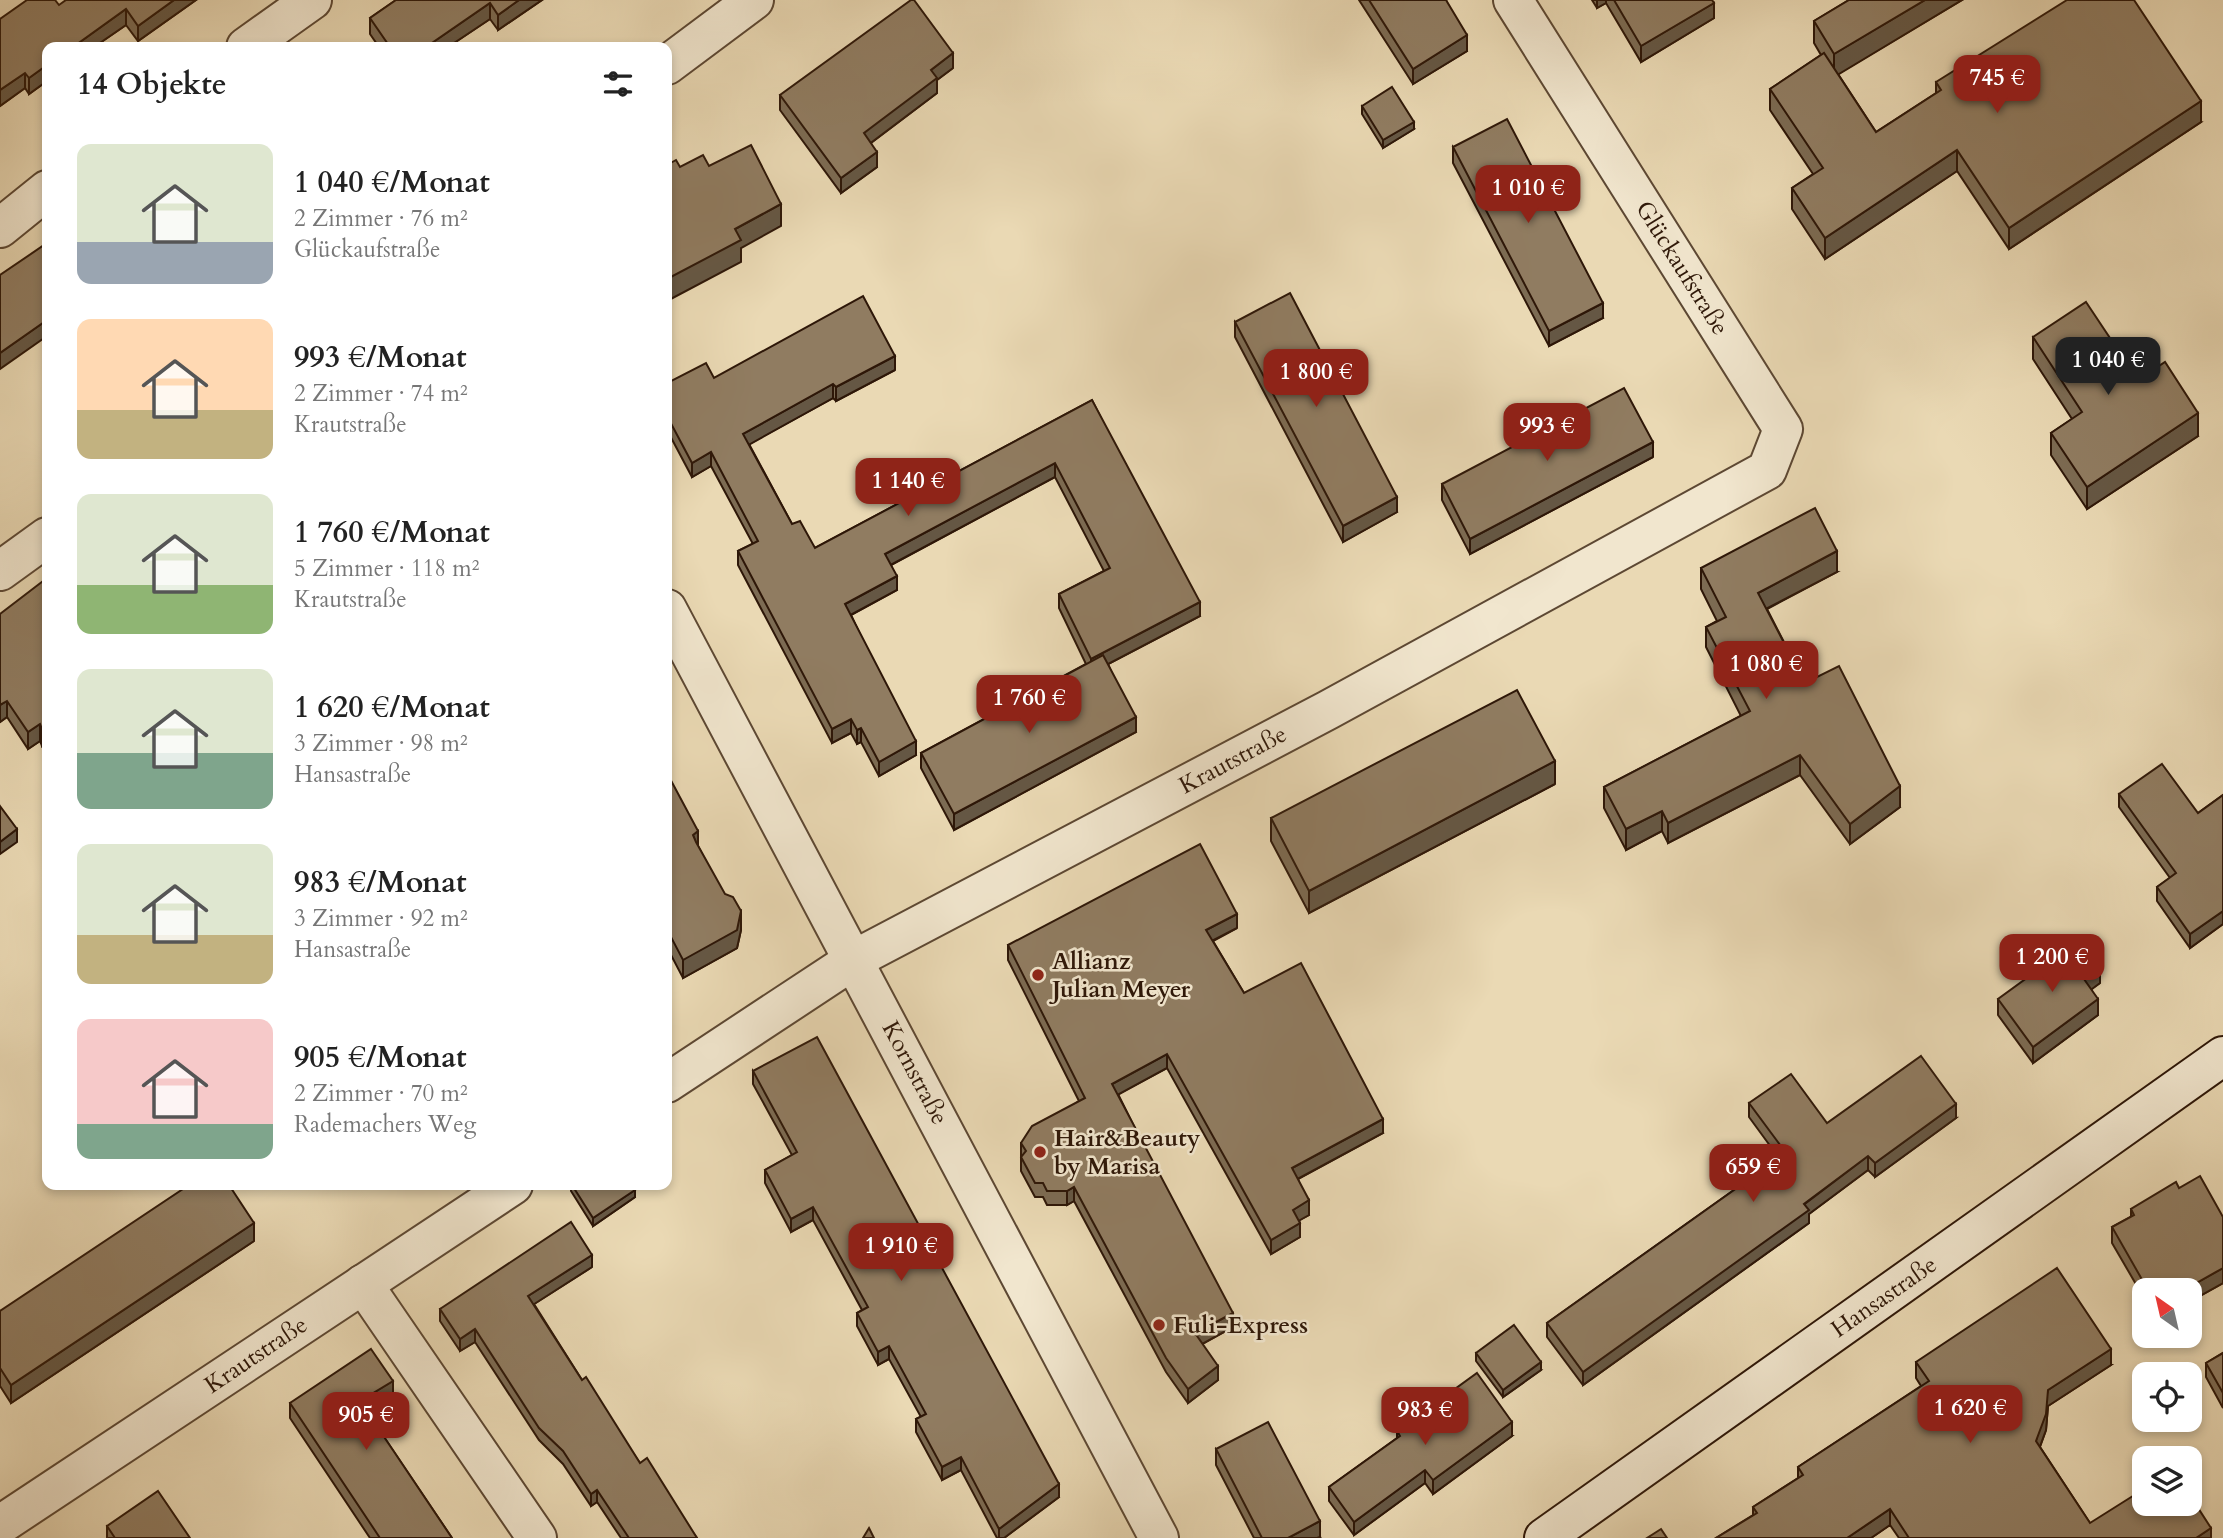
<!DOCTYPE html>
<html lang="de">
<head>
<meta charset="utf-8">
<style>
  body { margin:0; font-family:Cardo,serif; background:#f6f6f6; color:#222; height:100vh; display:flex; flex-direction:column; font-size:26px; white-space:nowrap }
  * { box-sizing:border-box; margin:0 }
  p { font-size:23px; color:#767676 }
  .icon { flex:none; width:38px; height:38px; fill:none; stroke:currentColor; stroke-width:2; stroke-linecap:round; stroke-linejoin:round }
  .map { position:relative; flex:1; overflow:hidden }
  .side { position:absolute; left:42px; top:42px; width:630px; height:1148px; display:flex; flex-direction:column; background:#fff; border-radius:14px; box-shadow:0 4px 10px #0003 }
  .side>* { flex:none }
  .needle { width:46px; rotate:326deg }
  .controls { position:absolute; left:2132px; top:1278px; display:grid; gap:14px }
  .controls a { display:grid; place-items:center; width:70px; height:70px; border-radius:14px; background:#fff; box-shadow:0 4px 10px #0003; font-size:35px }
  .price { position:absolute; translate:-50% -60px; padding:0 16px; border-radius:14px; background:#8f2418; color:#fff; font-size:23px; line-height:46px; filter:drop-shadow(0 2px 4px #0008) }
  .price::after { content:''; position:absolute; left:50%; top:42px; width:21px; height:16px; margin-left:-10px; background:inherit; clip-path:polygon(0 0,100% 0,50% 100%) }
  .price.current { background:#222; color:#fff }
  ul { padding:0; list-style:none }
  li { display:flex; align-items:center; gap:21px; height:175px; padding:0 35px }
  li span { display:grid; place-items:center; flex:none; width:196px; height:140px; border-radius:14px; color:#555 }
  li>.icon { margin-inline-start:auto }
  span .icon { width:84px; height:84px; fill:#fffc; stroke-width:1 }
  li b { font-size:30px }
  h2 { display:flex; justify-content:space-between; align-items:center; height:84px; padding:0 35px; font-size:30px }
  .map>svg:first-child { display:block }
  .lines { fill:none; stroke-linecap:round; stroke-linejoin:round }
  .minor-casing { stroke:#5d4833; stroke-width:42 }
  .secondary-casing { stroke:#2e1708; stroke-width:42 }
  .minor { stroke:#f1e6ce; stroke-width:38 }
  .secondary { stroke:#f1e6ce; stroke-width:38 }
  .wall { fill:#7c6b53; stroke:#2e1708; stroke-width:2 }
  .shaded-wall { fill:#655744; stroke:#2e1708; stroke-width:2 }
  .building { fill:#907c61; stroke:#2e1708; stroke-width:2 }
  .poi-dot { fill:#8f2418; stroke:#f1e6ce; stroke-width:2.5 }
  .labels { text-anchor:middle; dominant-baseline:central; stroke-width:5; stroke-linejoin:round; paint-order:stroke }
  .street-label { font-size:24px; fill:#2e1708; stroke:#f1e6ce }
  .poi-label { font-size:24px; font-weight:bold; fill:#2e1708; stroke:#f1e6ce; text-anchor:start }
</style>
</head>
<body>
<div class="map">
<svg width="2223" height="1538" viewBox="0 0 2223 1538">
  <rect width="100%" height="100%" fill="#ead9b4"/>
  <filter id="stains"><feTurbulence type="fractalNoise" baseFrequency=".00286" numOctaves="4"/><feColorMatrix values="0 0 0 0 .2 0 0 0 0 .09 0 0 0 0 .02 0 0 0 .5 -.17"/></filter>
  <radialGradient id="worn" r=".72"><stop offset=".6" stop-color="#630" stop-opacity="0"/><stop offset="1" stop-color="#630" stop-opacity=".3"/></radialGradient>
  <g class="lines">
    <defs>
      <g id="minor">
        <path d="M246,47L312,0"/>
        <path d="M667,65L754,0"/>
        <path d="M0,228L47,190"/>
        <path d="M0,571L47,537"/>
        <path d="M667,609L1159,1538"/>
        <path d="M667,1083L855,959L1328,710L1767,470L1783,429L1513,0"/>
        <path d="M363,1284L537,1538"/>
        <path d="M0,1525L513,1185"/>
      </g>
      <path id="secondary" d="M1544,1538L2223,1056"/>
    </defs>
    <!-- minor casing -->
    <use href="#minor" class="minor-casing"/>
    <!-- secondary casing -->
    <use href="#secondary" class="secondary-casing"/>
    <!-- minor -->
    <use href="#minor" class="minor"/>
    <!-- secondary -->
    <use href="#secondary" class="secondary"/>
  </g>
  <!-- wall -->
  <g class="wall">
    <path d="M196,0L138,41L126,25L94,47H47V81L29,94L25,88L0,106V19L59,5Z"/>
    <path d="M396,0H542L498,30L490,19L448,47H379L370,34V18Z"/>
    <path d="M1359,0H1446L1467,51L1413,84Z"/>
    <path d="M1592,0H1712L1714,18L1641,62L1606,3L1597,8Z"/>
    <path d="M1849,0H1962L1838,74L1876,132L1936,93V82L2201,122L2009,249L1957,171L1825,259L1792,209V188L1813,174L1770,110V89L1821,55L1814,43V21Z"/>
    <path d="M953,68L937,80V93L871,143L877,167L841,193L780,110V95Z"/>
    <path d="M1362,106L1414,129L1383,148L1362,114Z"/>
    <path d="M1453,147L1603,318L1549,346L1453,163Z"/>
    <path d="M1235,322L1397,512L1343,542L1235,337Z"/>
    <path d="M2033,337L2138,380L2198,436L2087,509L2051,455V433L2072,419L2033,359Z"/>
    <path d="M895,370L836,401L833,398L749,444L792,524L815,548L1092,400L1200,616L1108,664L1136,732L954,830L921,768V753L1086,664L1059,608V594L1104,571L1055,477L891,565L897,590L851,615L916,755L879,776L861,742L857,744L851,733L832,743L738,565V551L753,544L711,466L692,477L667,430V383Z"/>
    <path d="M1653,457L1470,554L1442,500V484Z"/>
    <path d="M1701,568L1837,572L1767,609L1805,683L1900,807L1850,844L1800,775L1668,843L1662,831L1626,850L1604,808V787L1741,716L1706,647V627L1717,621L1701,589Z"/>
    <path d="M47,578V742L42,746L40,741L28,749L7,717L0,722Z"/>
    <path d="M667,773L698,846L741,930L737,948L683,978L671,955Z"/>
    <path d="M1555,784L1309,913L1271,841V818Z"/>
    <path d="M2119,794L2198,813L2223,795V924L2190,948L2157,901V887L2170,878L2119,807Z"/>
    <path d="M1237,928L1213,941L1244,993L1383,1133L1298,1179L1309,1215L1299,1220L1300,1237L1271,1254L1167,1068L1118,1094L1233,1327L1202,1344L1218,1380L1188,1403L1166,1372L1074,1201L1067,1205H1047L1043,1197H1035L1021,1171V1143L1079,1101L1008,960V945Z"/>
    <path d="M2100,983L2091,989L2098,1015L2033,1063L1998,1015V999Z"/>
    <path d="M753,1071L1059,1497L1004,1538H997L961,1470L942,1480L916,1432V1419L921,1417L889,1359L878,1365L857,1326V1313L862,1310L813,1220L791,1232L765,1183V1170L792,1155L753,1084Z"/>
    <path d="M1749,1103L1827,1123L1956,1118L1875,1177L1868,1170L1809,1214V1223L1583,1385L1547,1337V1323L1779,1158L1749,1117Z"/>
    <path d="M571,1185H632L635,1197L593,1226L571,1191Z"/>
    <path d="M2131,1209L2223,1217V1283L2189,1302V1290H2144V1298L2112,1243V1227L2131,1217Z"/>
    <path d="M254,1241L11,1403L0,1386V1311Z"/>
    <path d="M592,1267L534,1304L582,1380L640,1463L697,1538H621L597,1502L591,1506L563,1464L539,1440L475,1342L460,1351L440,1321V1309Z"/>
    <path d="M1476,1353L1541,1370L1503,1397L1476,1361Z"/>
    <path d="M2223,1353V1408L2206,1377V1363Z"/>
    <path d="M1916,1362L2111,1365L2048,1406L2046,1430L2040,1447L2090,1523L2211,1538H1899L1890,1525L1871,1538H1716L1753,1515V1507L1798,1478V1467L1921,1386L1916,1378Z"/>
    <path d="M393,1396L367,1412L452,1538H370L290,1418V1403Z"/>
    <path d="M1397,1431L1512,1436L1433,1494L1425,1483L1354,1535L1329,1501V1487L1397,1438Z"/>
    <path d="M1216,1449L1320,1537L1317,1538H1254L1216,1465Z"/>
    <path d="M107,1526L190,1538H107Z"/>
  </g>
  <!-- shaded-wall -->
  <g class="shaded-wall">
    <path d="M174,0H196L138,41V26Z"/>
    <path d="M519,0H542L498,30V15Z"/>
    <path d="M1597,0H1606V3L1597,8Z"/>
    <path d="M1925,0H1962L1834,77V54Z"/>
    <path d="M490,3V19L448,47H426Z"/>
    <path d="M1714,3V18L1641,62V46Z"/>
    <path d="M126,9V25L94,47H73Z"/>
    <path d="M1467,35V51L1413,84V69Z"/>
    <path d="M953,53V68L937,80V93L864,148V133L931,70Z"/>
    <path d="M47,65V81L29,94V78Z"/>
    <path d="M25,73V88L0,106V90Z"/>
    <path d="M2201,101V122L2009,249V228Z"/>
    <path d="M1414,122V129L1383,148V140Z"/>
    <path d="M1957,150V171L1825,259V238Z"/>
    <path d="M877,152V167L841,193V178Z"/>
    <path d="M781,204V226L741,248V262L667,301V279L735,229Z"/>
    <path d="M1603,303V318L1549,346V331Z"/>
    <path d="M47,320V336L0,369V353Z"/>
    <path d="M895,356V370L836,401V387Z"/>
    <path d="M833,384V398L743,448V434Z"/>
    <path d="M2198,413V436L2087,509V487Z"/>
    <path d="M1653,442V457L1470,554V539Z"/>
    <path d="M711,452V466L692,477V463Z"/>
    <path d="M1055,463V477L885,568V554Z"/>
    <path d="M1397,497V512L1343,542V526Z"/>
    <path d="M1837,551V572L1758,613V593Z"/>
    <path d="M897,576V590L845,618V604Z"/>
    <path d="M1200,602V616L1091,673V659Z"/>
    <path d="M7,701V717L0,722V705Z"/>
    <path d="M1136,717V732L954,830V814Z"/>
    <path d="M851,719V733L832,743V729Z"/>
    <path d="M40,724V741L28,749V732Z"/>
    <path d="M47,725V742L42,746V729Z"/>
    <path d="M861,728V742L857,744V730Z"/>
    <path d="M916,741V755L879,776V762Z"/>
    <path d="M1800,755V775L1668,843V823Z"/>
    <path d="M1555,761V784L1309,913V891Z"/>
    <path d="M1900,786V807L1850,844V824Z"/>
    <path d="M1662,811V831L1626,850V829Z"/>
    <path d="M17,829V842L0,854V842Z"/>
    <path d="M698,831V850L693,835Z"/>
    <path d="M741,911V930L737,948L683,978V960Z"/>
    <path d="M2223,911V924L2190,948V934Z"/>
    <path d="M1237,914V928L1206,944V930Z"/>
    <path d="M671,937V955L667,957V939Z"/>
    <path d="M2100,968V983L2084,995V979Z"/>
    <path d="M2098,999V1015L2033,1063V1047Z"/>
    <path d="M1167,1054V1068L1112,1098V1084Z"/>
    <path d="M1956,1104V1118L1875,1177V1163Z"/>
    <path d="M1383,1119V1133L1292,1182V1168Z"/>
    <path d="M1868,1156V1170L1809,1214V1223L1583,1385V1372Z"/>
    <path d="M1074,1187V1201L1067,1205V1191Z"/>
    <path d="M635,1190V1197L593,1226V1218Z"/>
    <path d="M1309,1200V1215L1293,1224V1210Z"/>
    <path d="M813,1207V1220L791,1232V1219Z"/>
    <path d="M254,1223V1241L11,1403V1385Z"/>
    <path d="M1300,1223V1237L1271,1254V1240Z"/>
    <path d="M592,1255V1267L528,1308V1296Z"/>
    <path d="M2223,1268V1283L2189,1302V1290H2184Z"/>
    <path d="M1233,1313V1327L1195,1348V1333Z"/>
    <path d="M475,1329V1342L460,1351V1339Z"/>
    <path d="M889,1346V1359L878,1365V1352Z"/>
    <path d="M2111,1349V1365L2048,1406L2046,1430L2036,1457V1441L2048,1390Z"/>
    <path d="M1541,1362V1370L1503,1397V1390Z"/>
    <path d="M1218,1366V1380L1188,1403V1389Z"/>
    <path d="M393,1381V1396L360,1416V1401Z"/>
    <path d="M1512,1422V1436L1433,1494V1480Z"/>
    <path d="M961,1457V1470L942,1480V1467Z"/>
    <path d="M1425,1470V1483L1354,1535V1522Z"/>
    <path d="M1059,1484V1497L1004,1538H999V1529Z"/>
    <path d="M597,1490V1502L591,1506V1494Z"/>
    <path d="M1890,1509V1525L1871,1538H1847Z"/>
    <path d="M1320,1521V1537L1317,1538H1288Z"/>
    <path d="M2211,1528V1538H2196Z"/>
  </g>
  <!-- building -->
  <g class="building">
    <path d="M27,0H55L59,5L66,0H174L138,26L126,9L73,47H47V65L29,78L25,73L0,90V19Z"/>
    <path d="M396,0H519L498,15L490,3L426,47H390L370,18Z"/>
    <path d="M911,0H914L953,53L931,70L937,78L864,133L877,152L841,178L780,95Z"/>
    <path d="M1369,0H1446L1467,35L1413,69Z"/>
    <path d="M1614,0H1712L1714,3L1641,46Z"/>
    <path d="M1849,0H1925L1834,54L1814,21Z"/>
    <path d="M2067,0H2134L2201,101L2009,228L1957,150L1825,238L1792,188L1823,168L1770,89L1824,53L1876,132L1941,90L1936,82Z"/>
    <path d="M1392,87L1414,122L1383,140L1362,106Z"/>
    <path d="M1507,119L1603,303L1549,331L1453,147Z"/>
    <path d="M751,145L781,204L735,229L741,240L667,279V165L676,160L680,167L703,155L709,166Z"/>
    <path d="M47,243V320L0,353V275Z"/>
    <path d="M1290,293L1397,497L1343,526L1235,322Z"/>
    <path d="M863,296L895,356L836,387L833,384L743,434L792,524L800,521L815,548L1092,400L1200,602L1091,659L1059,594L1110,568L1055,463L885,554L897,576L845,604L916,741L879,762L861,728L857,730L851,719L832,729L738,551L758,541L711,452L692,463L667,416V383L706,363L714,378Z"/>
    <path d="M2086,302L2138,380L2165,362L2198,413L2087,487L2051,433L2082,412L2033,337Z"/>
    <path d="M1624,388L1653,442L1470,539L1442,484Z"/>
    <path d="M1815,508L1837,551L1758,593L1805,683L1839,666L1900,786L1850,824L1800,755L1668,823L1662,811L1626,829L1604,787L1750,711L1706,627L1726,617L1701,568Z"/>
    <path d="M47,578V725L42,729L40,724L28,732L7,701L0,705V614Z"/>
    <path d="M1103,655L1136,717L954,814L921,753Z"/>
    <path d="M1517,690L1555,761L1309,891L1271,818Z"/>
    <path d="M2162,764L2198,813L2223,795V911L2190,934L2157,887L2176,873L2119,794Z"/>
    <path d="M667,773L698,831L693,835L696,842L725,894L733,897L741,911L737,930L683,960L671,937L667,939Z"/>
    <path d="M0,806L17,829L0,842Z"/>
    <path d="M1200,844L1237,914L1206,930L1244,993L1301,963L1383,1119L1292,1168L1309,1200L1293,1210L1300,1223L1271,1240L1167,1054L1112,1084L1233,1313L1195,1333L1218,1366L1188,1389L1166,1358L1074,1187L1067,1191H1047L1043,1183H1035L1021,1157L1026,1151L1021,1143L1032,1126L1085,1098L1008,945Z"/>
    <path d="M2079,940L2100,968L2084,979L2098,999L2033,1047L1998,999Z"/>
    <path d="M817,1037L1059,1484L999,1529L961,1457L942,1467L916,1419L926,1414L889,1346L878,1352L857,1313L868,1307L813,1207L791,1219L765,1170L797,1152L753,1071Z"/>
    <path d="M1921,1056L1956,1104L1875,1163L1868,1156L1804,1204L1809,1210L1583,1372L1547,1323L1786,1153L1749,1103L1791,1074L1827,1123Z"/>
    <path d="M2200,1176L2223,1217V1268L2184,1290H2148L2112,1227L2134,1215L2131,1209L2176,1182L2179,1188Z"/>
    <path d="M189,1185H229L254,1223L11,1385L0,1368V1311Z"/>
    <path d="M572,1185H632L635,1190L593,1218Z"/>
    <path d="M571,1222L592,1255L528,1296L582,1380L586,1377L640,1463L647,1458L697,1538H629L597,1490L591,1494L563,1451L539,1428L475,1329L460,1339L440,1309Z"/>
    <path d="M2057,1268L2111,1349L2048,1390L2046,1414L2036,1441L2090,1523L2144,1489V1503H2189V1494L2211,1528L2196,1538H1909L1890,1509L1847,1538H1716L1757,1513L1753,1507L1803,1475L1798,1467L1929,1381L1916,1362Z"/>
    <path d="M1514,1325L1541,1362L1503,1390L1476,1353Z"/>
    <path d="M371,1349L393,1381L360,1401L452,1538H380L290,1403Z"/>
    <path d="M2223,1353V1393L2206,1363Z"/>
    <path d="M1477,1373L1512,1422L1433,1480L1425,1470L1354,1522L1329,1487L1400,1436L1397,1431Z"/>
    <path d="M1268,1422L1320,1521L1288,1538H1262L1216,1449Z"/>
    <path d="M158,1491L190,1538H115L107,1526Z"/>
    <path d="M869,1528L874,1538H863Z"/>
    <path d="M1661,1529L1667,1538H1647Z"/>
  </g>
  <!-- markers -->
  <g class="poi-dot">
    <circle cx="1038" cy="975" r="7"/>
    <circle cx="1040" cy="1152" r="7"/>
    <circle cx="1159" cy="1325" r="7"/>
  </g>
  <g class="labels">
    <!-- street labels -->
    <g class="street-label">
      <text transform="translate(1682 268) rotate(58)">Glückaufstraße</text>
      <text transform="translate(1233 760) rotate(-28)">Krautstraße</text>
      <text transform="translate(915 1073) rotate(62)">Kornstraße</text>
      <text transform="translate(1884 1297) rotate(-35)">Hansastraße</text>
      <text transform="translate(256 1355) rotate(-34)">Krautstraße</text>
    </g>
    <!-- poi labels -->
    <g class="poi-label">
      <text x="1052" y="961">Allianz<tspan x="1052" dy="28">Julian Meyer</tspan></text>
      <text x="1054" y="1138">Hair&amp;Beauty<tspan x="1054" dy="28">by Marisa</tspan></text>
      <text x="1173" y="1325">Fuli-Express</text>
    </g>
  </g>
  <rect width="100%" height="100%" filter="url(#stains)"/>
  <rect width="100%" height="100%" fill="url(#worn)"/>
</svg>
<div class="controls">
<a><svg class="needle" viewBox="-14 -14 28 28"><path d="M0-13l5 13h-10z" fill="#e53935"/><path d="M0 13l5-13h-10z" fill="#767676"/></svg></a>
<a><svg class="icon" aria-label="locate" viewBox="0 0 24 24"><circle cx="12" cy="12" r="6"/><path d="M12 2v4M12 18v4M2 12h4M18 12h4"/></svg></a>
<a><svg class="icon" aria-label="layers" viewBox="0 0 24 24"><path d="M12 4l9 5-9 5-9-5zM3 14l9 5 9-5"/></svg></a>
</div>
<b class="price" style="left:1997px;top:115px">745 €</b>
<b class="price" style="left:1528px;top:225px">1 010 €</b>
<b class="price current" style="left:2108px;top:397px">1 040 €</b>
<b class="price" style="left:1316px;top:409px">1 800 €</b>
<b class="price" style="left:1547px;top:463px">993 €</b>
<b class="price" style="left:908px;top:518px">1 140 €</b>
<b class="price" style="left:1766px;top:701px">1 080 €</b>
<b class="price" style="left:1029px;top:735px">1 760 €</b>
<b class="price" style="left:2052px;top:994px">1 200 €</b>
<b class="price" style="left:1753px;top:1204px">659 €</b>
<b class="price" style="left:901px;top:1283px">1 910 €</b>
<b class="price" style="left:1970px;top:1445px">1 620 €</b>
<b class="price" style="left:1425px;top:1447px">983 €</b>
<b class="price" style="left:366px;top:1452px">905 €</b>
<section class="side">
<h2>14 Objekte<svg class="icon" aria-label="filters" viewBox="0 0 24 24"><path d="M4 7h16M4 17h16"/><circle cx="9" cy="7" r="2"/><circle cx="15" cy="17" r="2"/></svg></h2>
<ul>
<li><span style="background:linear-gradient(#dfe7d0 70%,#9aa5b1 0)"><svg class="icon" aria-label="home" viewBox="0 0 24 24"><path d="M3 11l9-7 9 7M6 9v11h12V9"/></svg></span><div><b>1 040 €/Monat</b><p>2 Zimmer · 76 m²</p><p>Glückaufstraße</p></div></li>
<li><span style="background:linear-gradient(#ffd9b3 65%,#c2b280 0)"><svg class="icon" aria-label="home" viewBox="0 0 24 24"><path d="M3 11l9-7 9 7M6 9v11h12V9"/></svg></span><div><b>993 €/Monat</b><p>2 Zimmer · 74 m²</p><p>Krautstraße</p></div></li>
<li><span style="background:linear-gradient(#dfe7d0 65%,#8fb573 0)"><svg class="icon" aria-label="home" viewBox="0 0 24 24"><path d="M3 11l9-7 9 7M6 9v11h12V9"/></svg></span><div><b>1 760 €/Monat</b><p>5 Zimmer · 118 m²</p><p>Krautstraße</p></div></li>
<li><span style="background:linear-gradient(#dfe7d0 60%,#7fa58c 0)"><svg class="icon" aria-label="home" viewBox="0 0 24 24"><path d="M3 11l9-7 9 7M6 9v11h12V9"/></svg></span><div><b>1 620 €/Monat</b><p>3 Zimmer · 98 m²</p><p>Hansastraße</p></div></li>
<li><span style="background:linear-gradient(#dfe7d0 65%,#c2b280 0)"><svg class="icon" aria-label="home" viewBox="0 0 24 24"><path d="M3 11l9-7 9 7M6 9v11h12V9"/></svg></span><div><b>983 €/Monat</b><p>3 Zimmer · 92 m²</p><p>Hansastraße</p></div></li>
<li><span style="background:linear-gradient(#f6c9c9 75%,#7fa58c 0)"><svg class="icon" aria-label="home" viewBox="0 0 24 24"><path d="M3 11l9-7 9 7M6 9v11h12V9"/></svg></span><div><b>905 €/Monat</b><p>2 Zimmer · 70 m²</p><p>Rademachers Weg</p></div></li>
</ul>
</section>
</div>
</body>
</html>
